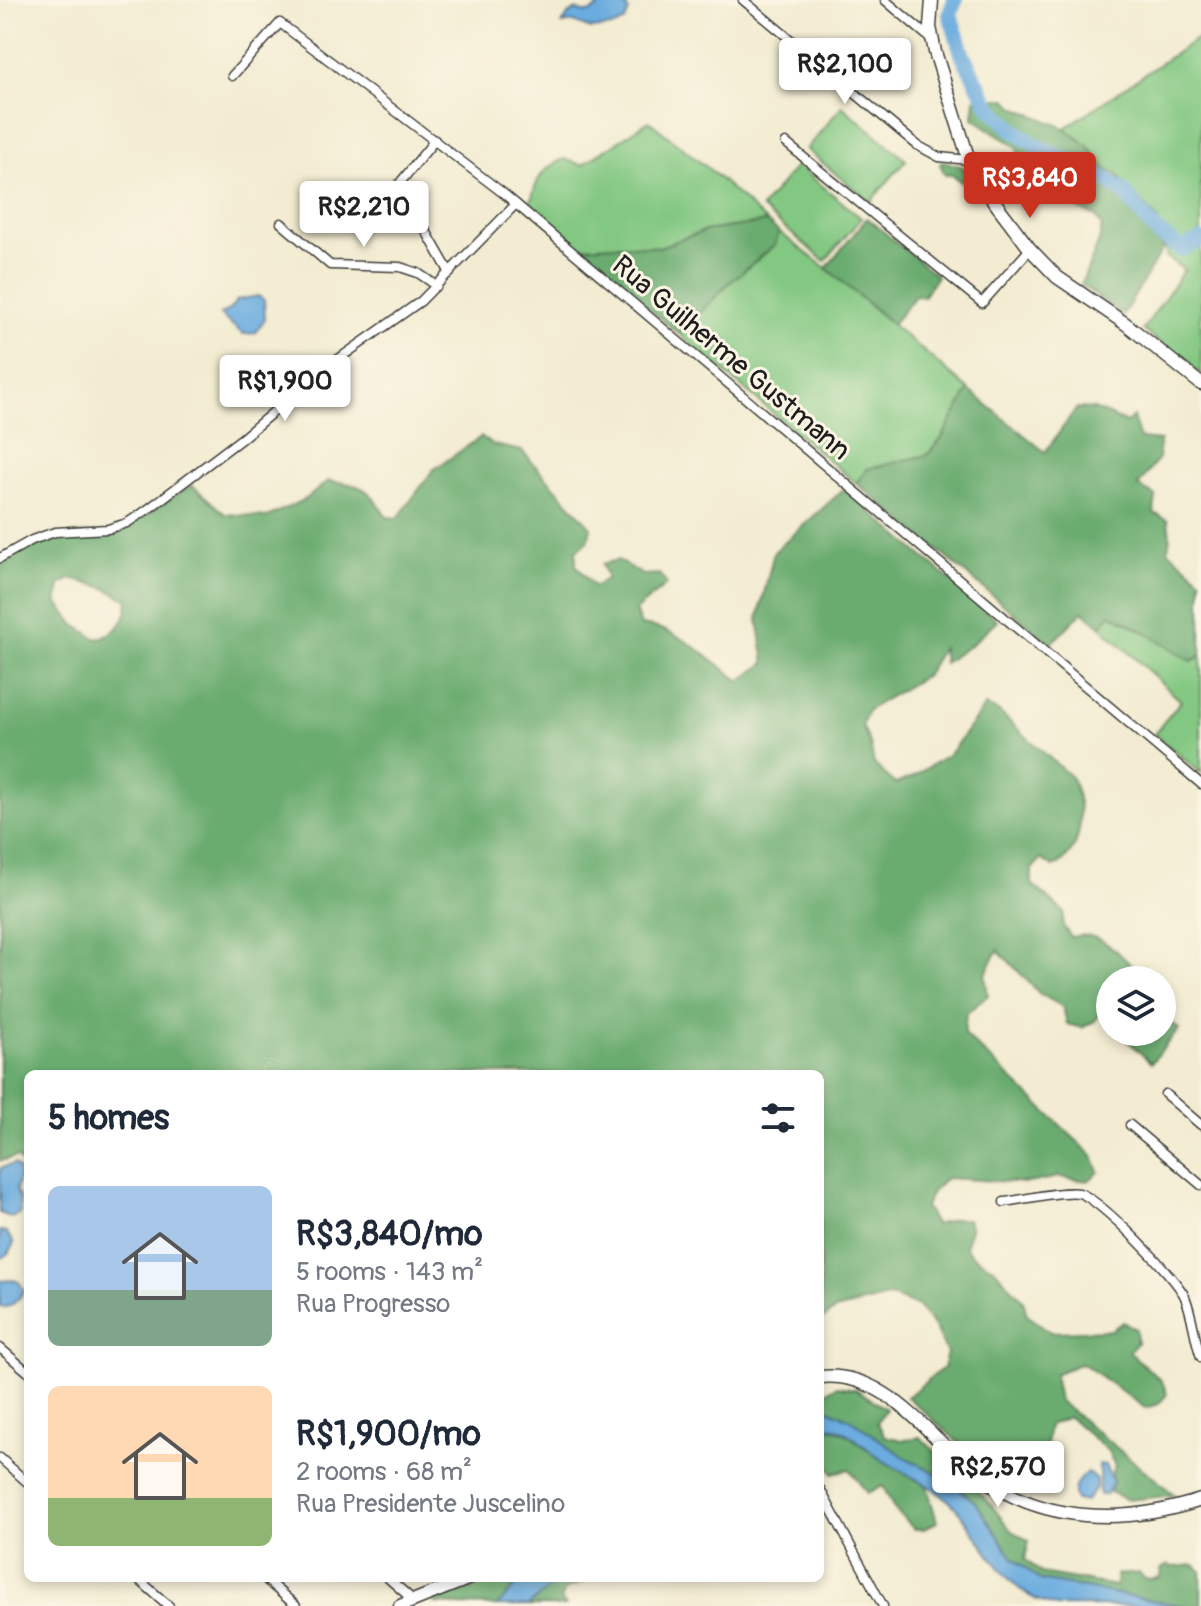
<!DOCTYPE html>
<html lang="en">
<head>
<meta charset="utf-8">
<style>
  body { margin:0; font-family:Pangolin,sans-serif; background:#f6f6f7; color:#1f2937; height:100vh; display:flex; flex-direction:column; font-size:30px; white-space:nowrap }
  * { box-sizing:border-box; margin:0 }
  p { font-size:26px; color:#747a83 }
  .icon { flex:none; width:44px; height:44px; fill:none; stroke:currentColor; stroke-width:2; stroke-linecap:round; stroke-linejoin:round }
  .map { position:relative; flex:1; overflow:hidden }
  .side { position:absolute; left:24px; top:1070px; width:800px; height:512px; display:flex; flex-direction:column; background:#fff; border-radius:12px; box-shadow:0 4px 12px #0003 }
  .side>* { flex:none }
  .buttons { position:absolute; left:1096px; top:966px; display:grid; gap:16px }
  .buttons a { display:grid; place-items:center; width:80px; height:80px; border-radius:50%; background:#fff; box-shadow:0 4px 12px #0003; font-size:40px }
  .price { position:absolute; translate:-50% -68px; padding:0 18px; border-radius:8px; background:#fff; color:#222; font-size:26px; line-height:52px; filter:drop-shadow(0 2px 4px #0008) }
  .price::after { content:''; position:absolute; left:50%; top:48px; width:24px; height:18px; margin-left:-12px; background:inherit; clip-path:polygon(0 0,100% 0,50% 100%) }
  .price.active { background:#c8321e; color:#fff }
  ul { padding:0; list-style:none }
  li { display:flex; align-items:center; gap:24px; height:200px; padding:0 24px }
  li span { display:grid; place-items:center; flex:none; width:224px; height:160px; border-radius:12px; color:#555 }
  li>.icon { margin-inline-start:auto }
  span .icon { width:96px; height:96px; fill:#fffc; stroke-width:1 }
  li b { font-size:34px }
  h2 { display:flex; justify-content:space-between; align-items:center; height:96px; padding:0 24px; font-size:34px }
  .map>svg:first-child { display:block }
  .green { fill:#83c882; stroke:#50724f; stroke-width:2 }
  .forest { fill:#6aac70; stroke:#436446; stroke-width:2; fill-rule:evenodd }
  .water { fill:#6bacdf; stroke:#44647e; stroke-width:2 }
  .lines { fill:none; stroke-linecap:round; stroke-linejoin:round }
  .river { stroke:#6bacdf; stroke-width:16 }
  .street-casing { stroke:#3c3b37; stroke-width:11 }
  .secondary-casing { stroke:#3c3b37; stroke-width:15 }
  .street { stroke:#fff; stroke-width:8 }
  .secondary { stroke:#fff; stroke-width:12 }
  .labels { text-anchor:middle; dominant-baseline:central; stroke-width:6; stroke-linejoin:round; paint-order:stroke }
  .street-label { font-size:28px; fill:#1c1c1c; stroke:#fcf5e5 }
</style>
</head>
<body>
<div class="map">
<svg width="1201" height="1606" viewBox="0 0 1201 1606">
  <rect width="100%" height="100%" fill="#fcf5e5"/>
  <filter id="ink" filterUnits="userSpaceOnUse"><feTurbulence type="fractalNoise" baseFrequency=".0125" numOctaves="2"/><feDisplacementMap in="SourceGraphic" scale="16" xChannelSelector="R" yChannelSelector="G"/><feConvolveMatrix kernelMatrix="1 2 1 2 8 2 1 2 1" color-interpolation-filters="sRGB"/></filter>
  <filter id="wash" filterUnits="userSpaceOnUse"><feTurbulence type="fractalNoise" baseFrequency=".006" numOctaves="4" result="noise"/><feDisplacementMap in="SourceGraphic" scale="32" xChannelSelector="R" yChannelSelector="G"/><feGaussianBlur stdDeviation="1.8" result="paint"/><feColorMatrix in="noise" values="0 0 0 0 0 0 0 0 0 0 0 0 0 0 0 0 0 1.4 0 .05"/><feComposite in="paint" operator="in"/></filter>
  <g filter="url(#wash)">
    <rect width="100%" height="100%" fill="#f3ecd2"/>
    <!-- green -->
    <g class="green">
      <path d="M1201,36V374L1143,330L1184,270L1167,257L1158,220L1117,175L1101,167L1088,146L1065,128Z"/>
      <path d="M842,106L906,160L870,202L806,149Z"/>
      <path d="M649,121L709,169L767,222L704,231L659,247L616,245L582,247L579,249L529,208C536,182 538,170 564,159L582,165Z"/>
      <path d="M797,165L861,218L825,261L761,208Z"/>
      <path d="M779,232L826,268L969,390L940,441L927,455L867,469L856,483L679,334L728,284L775,245Z"/>
      <path d="M1111,614L1147,633L1191,661L1201,656V773L1154,734L1181,701L1100,626Z"/>
    </g>
    <!-- forest -->
    <g class="forest">
      <path d="M975,99H1007L1015,107L1065,128L1088,146L1163,248L1123,315L1081,285L1099,241L1102,226L1096,217L1068,204L1020,163L1018,148L973,118Z"/>
      <path d="M943,161L963,167L974,184L966,186L952,175H945L940,164Z"/>
      <path d="M867,218L937,276L923,297L916,295L892,324L826,268Z"/>
      <path d="M767,222L779,232L775,245L728,284L679,334L579,249L582,247L616,245L659,247L704,231Z"/>
      <path d="M969,390L1045,452L1077,408L1094,409L1127,423L1133,417L1140,439L1160,441L1158,459L1138,486L1156,496L1154,513L1168,520L1170,536L1168,550L1201,579V656L1191,661L1147,633L1111,614L1100,626L1083,611L1051,644L856,483L867,469L927,455L940,441Z"/>
      <path d="M481,437L494,445L522,451L591,527L588,541L576,551V565L594,587L607,578L602,564L618,560L643,575L659,574L667,584L635,611L641,625C679,628 711,660 740,681L765,663L758,619L774,552L844,489L997,620L972,644L944,663L942,648L926,675L868,710L862,725L870,744L874,764L895,784L911,778L950,753L985,706L998,711L1072,778C1084,808 1086,851 1053,867L1041,859L1032,869V884L1064,912L1063,926L1071,937C1099,930 1111,948 1131,964L1135,980H1110V1008L1102,1009L1095,1021L1082,1028L1067,1024L1063,1007L1040,994L998,950L985,975L988,995L966,1014L964,1034L1093,1156L1099,1172L1088,1181L1059,1177L1028,1183L946,1178L932,1192L925,1206L935,1225L954,1219H967L971,1229L965,1247L974,1257L993,1267L1023,1300L1027,1315L1051,1332L1111,1330L1123,1322L1136,1329L1137,1343L1129,1352L1162,1381L1167,1394L1159,1404L1145,1408L1082,1363L1054,1374L1059,1401L1175,1495L1128,1500L1110,1492L1113,1482L1111,1474L1115,1466L1108,1451L1069,1417L1049,1425L1046,1445L1049,1493C986,1476 955,1437 907,1397L943,1368L947,1353L936,1330L918,1306L891,1296L835,1310L820,1321V1074H28V1171L17,1157L0,1161V640L2,638L0,635V565L45,539L73,534L117,533L192,485L225,514L267,517L306,499L328,481C366,485 366,487 387,517L398,518L433,470ZM70,579L103,587L128,600C127,622 118,632 97,639L75,625L57,602L60,585Z"/>
      <path d="M1162,1014L1179,1029L1151,1063L1128,1041L1137,1032H1162Z"/>
      <path d="M837,1386L856,1389L886,1409L877,1422L885,1436L902,1440L920,1437L987,1500L1011,1530L1029,1541L1025,1559L1041,1573L1116,1586V1575L1139,1573C1145,1582 1151,1580 1160,1577L1161,1569L1168,1565L1173,1567L1194,1565L1201,1571V1606H1184L1040,1580L1013,1558L976,1503L944,1477L906,1458L850,1419L827,1408L820,1410V1392L828,1391Z"/>
      <path d="M820,1426C845,1428 857,1442 876,1456C892,1467 910,1476 927,1486L937,1522L924,1529H914L894,1509L883,1486L867,1493L849,1469L833,1474L826,1463L820,1464Z"/>
      <path d="M487,1578H524L497,1606L436,1604L433,1599L472,1589Z"/>
      <path d="M561,1578H593L565,1590L561,1600L566,1606H528Z"/>
    </g>
    <!-- water -->
    <g class="water">
      <path d="M606,0H620L629,11L625,21L613,27L590,29L574,22L562,24L569,14L576,10C592,17 595,9 606,0Z"/>
      <path d="M258,296L264,300L265,319L255,333L243,334L220,315L230,309L237,300Z"/>
      <path d="M14,1164L21,1171L16,1190L20,1200V1213L12,1218L0,1213V1168Z"/>
      <path d="M0,1231L6,1232L14,1243L10,1252L0,1259Z"/>
      <path d="M14,1280L19,1282L24,1290C20,1299 10,1309 0,1307V1281Z"/>
      <path d="M826,1408L850,1419L906,1458L944,1477L976,1503L1013,1558L1040,1580L1184,1606H1059C1008,1601 985,1541 955,1507C935,1485 903,1474 878,1457C864,1447 854,1435 838,1429C832,1426 826,1426 820,1426V1410Z"/>
      <path d="M1099,1464L1105,1465L1113,1482L1106,1495H1099Z"/>
      <path d="M1087,1472L1096,1480V1488L1085,1502L1076,1500C1070,1489 1078,1480 1087,1472Z"/>
      <path d="M524,1578H561L528,1606H497Z"/>
    </g>
    <g class="lines">
      <!-- river -->
      <path class="river" d="M955,0L950,14L963,56L990,107L1016,132L1044,151L1091,170L1123,191L1157,232L1181,249L1201,240"/>
    </g>
  </g>
  <g filter="url(#ink)">
    <g class="lines">
      <defs>
        <g id="street">
          <path d="M743,0L917,145L939,157L969,160"/>
          <path d="M885,0L931,39"/>
          <path d="M232,76L280,23L503,193L1201,784"/>
          <path d="M435,140L399,184L450,273"/>
          <path d="M786,143L982,303L1030,249"/>
          <path d="M281,223L330,265L400,267L418,273L437,286"/>
          <path d="M0,558L32,540L55,532L108,529L127,523L147,510L241,439L327,367L421,301L516,204"/>
          <path d="M1165,1094L1201,1125"/>
          <path d="M1130,1125L1201,1185"/>
          <path d="M1004,1202C1021,1200 1064,1190 1079,1193C1099,1198 1176,1277 1185,1297C1193,1316 1194,1338 1201,1357"/>
          <path d="M0,1348L28,1372"/>
          <path d="M0,1458L28,1483"/>
          <path d="M820,1489L883,1606"/>
          <path d="M137,1578L169,1606"/>
          <path d="M264,1578L296,1606"/>
          <path d="M388,1578L413,1600"/>
        </g>
        <g id="secondary">
          <path d="M932,0L930,27L935,52L969,160L987,192L1030,249L1057,277L1126,324L1201,384"/>
          <path d="M820,1377C887,1370 928,1437 975,1473C1042,1524 1124,1525 1201,1500"/>
          <path d="M400,1606L470,1578"/>
        </g>
      </defs>
      <!-- street casing -->
      <use href="#street" class="street-casing"/>
      <!-- secondary casing -->
      <use href="#secondary" class="secondary-casing"/>
      <!-- street -->
      <use href="#street" class="street"/>
      <!-- secondary -->
      <use href="#secondary" class="secondary"/>
    </g>
  </g>
  <g class="labels">
    <!-- street labels -->
    <g class="street-label">
      <text transform="translate(731 358) rotate(40)">Rua Guilherme Gustmann</text>
    </g>
  </g>
</svg>
<div class="buttons">
<a><svg class="icon" aria-label="layers" viewBox="0 0 24 24"><path d="M12 4l9 5-9 5-9-5zM3 14l9 5 9-5"/></svg></a>
</div>
<b class="price" style="left:845px;top:106px">R$2,100</b>
<b class="price active" style="left:1030px;top:220px">R$3,840</b>
<b class="price" style="left:364px;top:249px">R$2,210</b>
<b class="price" style="left:285px;top:423px">R$1,900</b>
<b class="price" style="left:998px;top:1509px">R$2,570</b>
<section class="side">
<h2>5 homes<svg class="icon" aria-label="filters" viewBox="0 0 24 24"><path d="M4 7h16M4 17h16"/><circle cx="9" cy="7" r="2"/><circle cx="15" cy="17" r="2"/></svg></h2>
<ul>
<li><span style="background:linear-gradient(#a9c7e8 65%,#7fa58c 0)"><svg class="icon" aria-label="home" viewBox="0 0 24 24"><path d="M3 11l9-7 9 7M6 9v11h12V9"/></svg></span><div><b>R$3,840/mo</b><p>5 rooms · 143 m²</p><p>Rua Progresso</p></div></li>
<li><span style="background:linear-gradient(#ffd9b3 70%,#8fb573 0)"><svg class="icon" aria-label="home" viewBox="0 0 24 24"><path d="M3 11l9-7 9 7M6 9v11h12V9"/></svg></span><div><b>R$1,900/mo</b><p>2 rooms · 68 m²</p><p>Rua Presidente Juscelino</p></div></li>
</ul>
</section>
</div>
</body>
</html>
